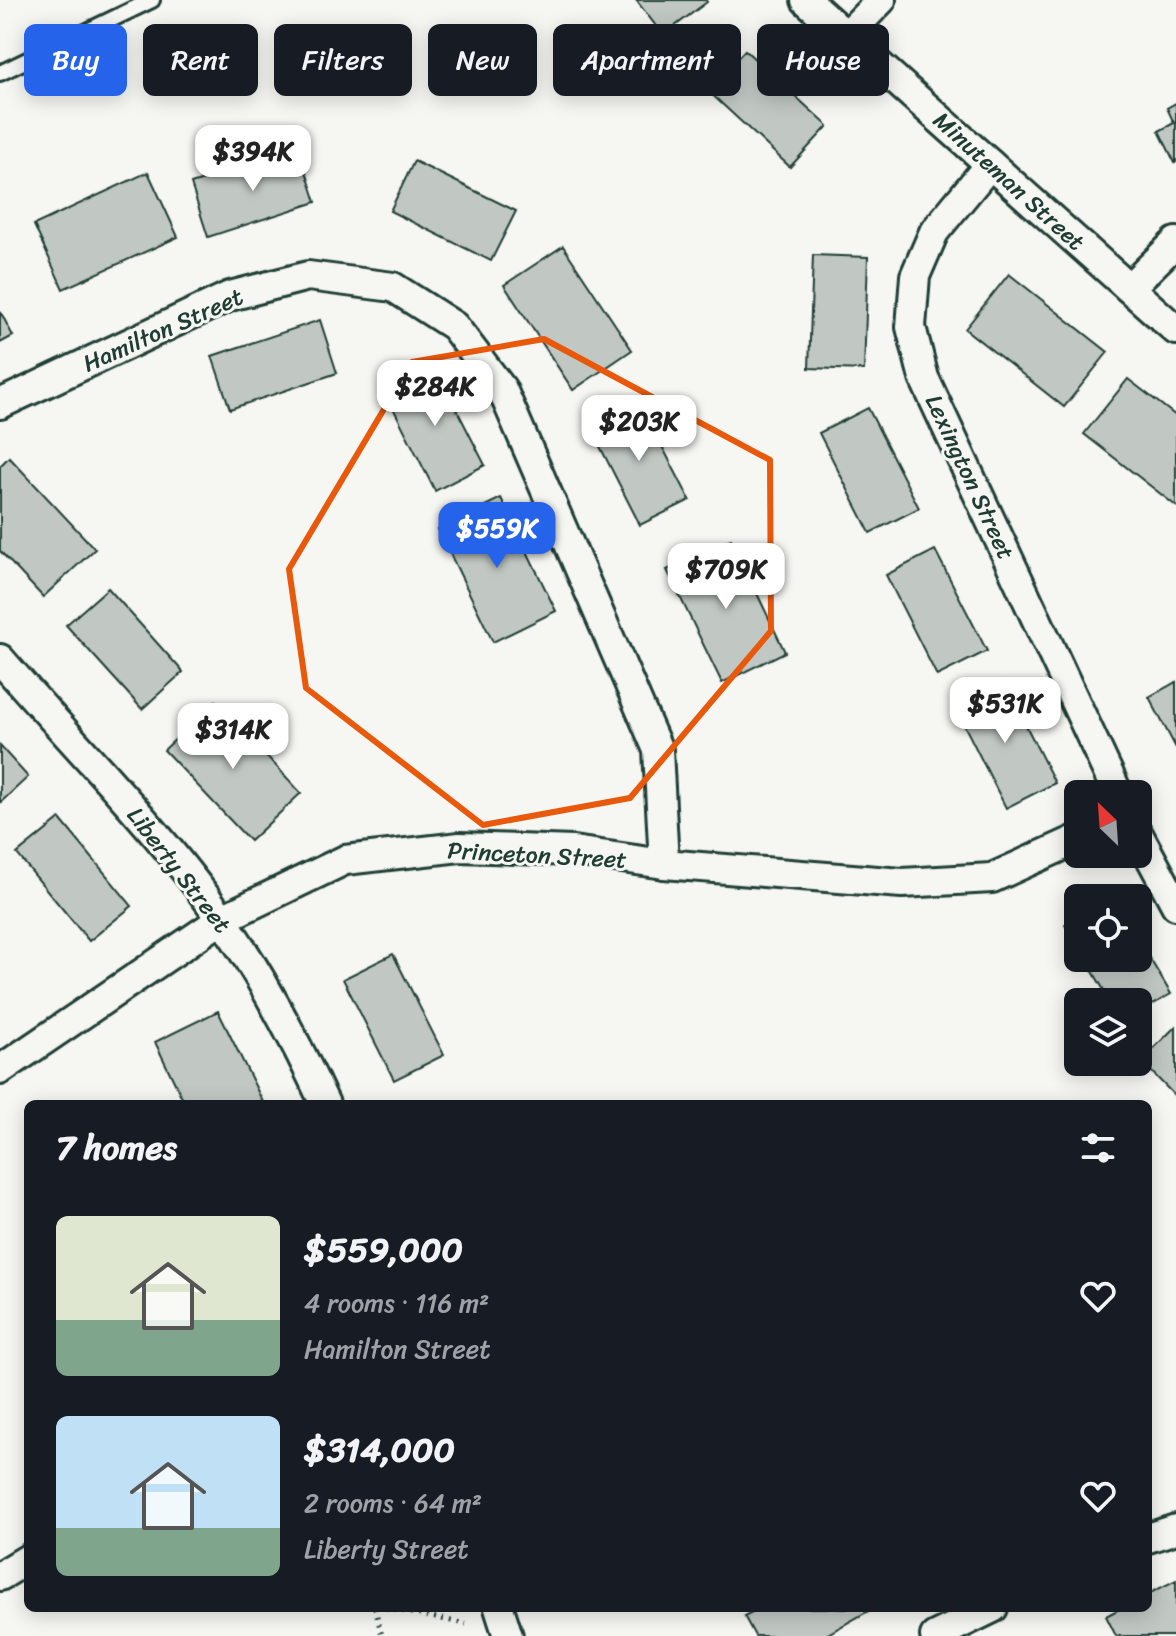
<!DOCTYPE html>
<html lang="en">
<head>
<meta charset="utf-8">
<style>
  body { margin:0; font-family:Sriracha,sans-serif; background:#20242c; color:#f1f3f6; height:100vh; display:flex; flex-direction:column; font-size:30px; white-space:nowrap }
  * { box-sizing:border-box; margin:0 }
  p { font-size:26px; color:#9ea1a6 }
  .icon { flex:none; width:44px; height:44px; fill:none; stroke:currentColor; stroke-width:2; stroke-linecap:round; stroke-linejoin:round }
  .map { position:relative; flex:1; overflow:hidden }
  .sheet { position:absolute; left:24px; top:1100px; width:1128px; height:512px; display:flex; flex-direction:column; background:#171b24; border-radius:12px; box-shadow:0 4px 20px #0003 }
  .sheet>* { flex:none }
  .hud { position:absolute; left:24px; top:24px; width:1128px; height:72px; display:flex; gap:16px }
  .needle { width:52px; rotate:335deg }
  .fabs { position:absolute; left:1064px; top:780px; display:grid; gap:16px }
  .fabs a { display:grid; place-items:center; width:88px; height:88px; border-radius:12px; background:#171b24; box-shadow:0 4px 20px #0003; font-size:40px }
  .price { position:absolute; translate:-50% -68px; padding:0 18px; border-radius:16px; background:#fff; color:#222; font-size:26px; line-height:52px; filter:drop-shadow(0 2px 4px #0008) }
  .price::after { content:''; position:absolute; left:50%; top:48px; width:24px; height:18px; margin-left:-12px; background:inherit; clip-path:polygon(0 0,100% 0,50% 100%) }
  .price.active { background:#2563eb; color:#fff }
  ul { padding:0; list-style:none }
  li { display:flex; align-items:center; gap:24px; height:200px; padding:0 32px }
  li span { display:grid; place-items:center; flex:none; width:224px; height:160px; border-radius:12px; color:#555 }
  li>.icon { margin-inline-start:auto }
  span .icon { width:96px; height:96px; fill:#fffc; stroke-width:1 }
  li b { font-size:34px }
  h2 { display:flex; justify-content:space-between; align-items:center; height:96px; padding:0 32px; font-size:34px }
  .tag { padding:0 28px; border-radius:12px; background:#171b24; box-shadow:0 4px 20px #0003; font-size:28px; line-height:72px }
  .tag.active { background:#2563eb; color:#fff }
  .map>svg:first-child { display:block }
  .building { fill:#c1c8c3; stroke:#1f3d34; stroke-width:2 }
  .lines { fill:none; stroke-linecap:round; stroke-linejoin:round }
  .lane-casing { stroke:#1f3d34; stroke-width:20 }
  .street-casing { stroke:#1f3d34; stroke-width:34 }
  .path { stroke:#1f3d34; stroke-width:5; stroke-dasharray:2 6; stroke-linecap:butt }
  .lane { stroke:#f6f6f2; stroke-width:14 }
  .street { stroke:#f6f6f2; stroke-width:28 }
  .marked { fill:none; stroke:#e8590c; stroke-width:6; stroke-linejoin:round }
  .labels { text-anchor:middle; dominant-baseline:central; stroke-width:6; stroke-linejoin:round; paint-order:stroke }
  .street-label { font-size:24px; fill:#1f3d34; stroke:#f6f6f2 }
</style>
</head>
<body>
<div class="map">
<svg width="1176" height="1636" viewBox="0 0 1176 1636">
  <rect width="100%" height="100%" fill="#f6f6f2"/>
  <filter id="ink" filterUnits="userSpaceOnUse"><feTurbulence type="fractalNoise" baseFrequency=".0125" numOctaves="2"/><feDisplacementMap in="SourceGraphic" scale="16" xChannelSelector="R" yChannelSelector="G"/><feConvolveMatrix kernelMatrix="1 2 1 2 8 2 1 2 1" color-interpolation-filters="sRGB"/></filter>
  <g filter="url(#ink)">
    <!-- building -->
    <g class="building">
      <path d="M636,0H706L707,2L663,35Z"/>
      <path d="M745,50L828,126L790,167L707,90Z"/>
      <path d="M1176,103V162L1175,163L1159,131L1174,123L1167,108Z"/>
      <path d="M299,150L316,202L208,237L191,184Z"/>
      <path d="M414,161L516,211L491,261L390,211Z"/>
      <path d="M148,172L178,237L63,289L34,225Z"/>
      <path d="M563,246L632,350L573,390L504,285Z"/>
      <path d="M813,255L868,257L864,370L809,368Z"/>
      <path d="M1009,274L1108,352L1064,407L965,329Z"/>
      <path d="M0,311L13,336L0,343Z"/>
      <path d="M320,320L337,373L230,409L212,356Z"/>
      <path d="M434,365L485,465L435,491L384,390Z"/>
      <path d="M1128,379L1176,416V506L1084,434Z"/>
      <path d="M638,400L690,500L640,525L589,425Z"/>
      <path d="M868,408L919,508L870,533L819,433Z"/>
      <path d="M9,457L95,549L43,597L0,551V466Z"/>
      <path d="M501,498L556,611L493,642L438,529Z"/>
      <path d="M731,539L785,652L722,683L667,570Z"/>
      <path d="M935,550L987,651L937,676L886,575Z"/>
      <path d="M108,588L183,672L142,709L66,625Z"/>
      <path d="M1004,682L1055,783L1006,808L955,707Z"/>
      <path d="M1176,682V748L1149,697Z"/>
      <path d="M216,701L301,793L250,841L164,750Z"/>
      <path d="M0,746L28,777L0,803Z"/>
      <path d="M60,819L132,906L89,941L17,854Z"/>
      <path d="M1078,918V947L1065,925Z"/>
      <path d="M1138,939L1171,994L1138,1013V1002H1111L1085,958H1138Z"/>
      <path d="M393,954L444,1055L394,1080L343,979Z"/>
      <path d="M218,1011L264,1104H185L155,1042Z"/>
      <path d="M1176,1026V1097L1141,1061Z"/>
      <path d="M1176,1580V1636H1116L1106,1616L1121,1608H1148V1594Z"/>
      <path d="M760,1608H869L870,1610L824,1636H755L744,1616Z"/>
    </g>
    <g class="lines">
      <defs>
        <path id="lane" d="M0,73L152,0"/>
        <g id="street">
          <path d="M806,0L1176,330"/>
          <path d="M846,36L881,0"/>
          <path d="M990,164L934,232L915,276L911,327L924,378L1118,794"/>
          <path d="M1129,288L1176,242"/>
          <path d="M0,404L230,296L308,276L393,287L454,326L502,389L658,750L664,864"/>
          <path d="M0,659C74,745 156,826 221,918C261,974 296,1042 325,1104"/>
          <path d="M1138,834L1176,905"/>
          <path d="M0,1070L222,919L345,860L460,847L573,851L664,864L902,883L992,878L1078,839"/>
          <path d="M1148,1538L1176,1529"/>
          <path d="M0,1576L28,1559"/>
          <path d="M499,1608L508,1636"/>
          <path d="M935,1636L993,1608"/>
        </g>
      </defs>
      <!-- lane casing -->
      <use href="#lane" class="lane-casing"/>
      <!-- street casing -->
      <use href="#street" class="street-casing"/>
      <!-- path -->
      <g class="path">
        <path d="M375,1608L382,1636"/>
        <path d="M387,1608L466,1624"/>
      </g>
      <!-- lane -->
      <use href="#lane" class="lane"/>
      <!-- street -->
      <use href="#street" class="street"/>
    </g>
  </g>
  <!-- marked area -->
  <path class="marked" d="M544,339L770,460L771,631L630,798L483,825L306,688L289,569L412,362Z"/>
  <g class="labels">
    <!-- street labels -->
    <g class="street-label">
      <text transform="translate(1009 181) rotate(42)">Minuteman Street</text>
      <text transform="translate(163 330) rotate(-24)">Hamilton Street</text>
      <text transform="translate(970 477) rotate(65)">Lexington Street</text>
      <text transform="translate(537 855) rotate(3)">Princeton Street</text>
      <text transform="translate(179 870) rotate(52)">Liberty Street</text>
    </g>
  </g>
</svg>
<div class="fabs">
<a><svg class="needle" viewBox="-14 -14 28 28"><path d="M0-13l5 13h-10z" fill="#e53935"/><path d="M0 13l5-13h-10z" fill="#9ea1a6"/></svg></a>
<a><svg class="icon" aria-label="locate" viewBox="0 0 24 24"><circle cx="12" cy="12" r="6"/><path d="M12 2v4M12 18v4M2 12h4M18 12h4"/></svg></a>
<a><svg class="icon" aria-label="layers" viewBox="0 0 24 24"><path d="M12 4l9 5-9 5-9-5zM3 14l9 5 9-5"/></svg></a>
</div>
<b class="price" style="left:253px;top:193px">$394K</b>
<b class="price" style="left:435px;top:428px">$284K</b>
<b class="price" style="left:639px;top:463px">$203K</b>
<b class="price active" style="left:497px;top:570px">$559K</b>
<b class="price" style="left:726px;top:611px">$709K</b>
<b class="price" style="left:1005px;top:745px">$531K</b>
<b class="price" style="left:233px;top:771px">$314K</b>
<div class="hud">
<a class="tag active">Buy</a>
<a class="tag">Rent</a>
<a class="tag">Filters</a>
<a class="tag">New</a>
<a class="tag">Apartment</a>
<a class="tag">House</a>
</div>
<section class="sheet">
<h2>7 homes<svg class="icon" aria-label="filters" viewBox="0 0 24 24"><path d="M4 7h16M4 17h16"/><circle cx="9" cy="7" r="2"/><circle cx="15" cy="17" r="2"/></svg></h2>
<ul>
<li><span style="background:linear-gradient(#dfe7d0 65%,#7fa58c 0)"><svg class="icon" aria-label="home" viewBox="0 0 24 24"><path d="M3 11l9-7 9 7M6 9v11h12V9"/></svg></span><div><b>$559,000</b><p>4 rooms · 116 m²</p><p>Hamilton Street</p></div><svg class="icon" aria-label="heart" viewBox="0 0 24 24"><path d="M12 20l-8-8c-3-5 5-10 8-4 3-6 11-1 8 4z"/></svg></li>
<li><span style="background:linear-gradient(#bfe0f5 70%,#7fa58c 0)"><svg class="icon" aria-label="home" viewBox="0 0 24 24"><path d="M3 11l9-7 9 7M6 9v11h12V9"/></svg></span><div><b>$314,000</b><p>2 rooms · 64 m²</p><p>Liberty Street</p></div><svg class="icon" aria-label="heart" viewBox="0 0 24 24"><path d="M12 20l-8-8c-3-5 5-10 8-4 3-6 11-1 8 4z"/></svg></li>
</ul>
</section>
</div>
</body>
</html>
